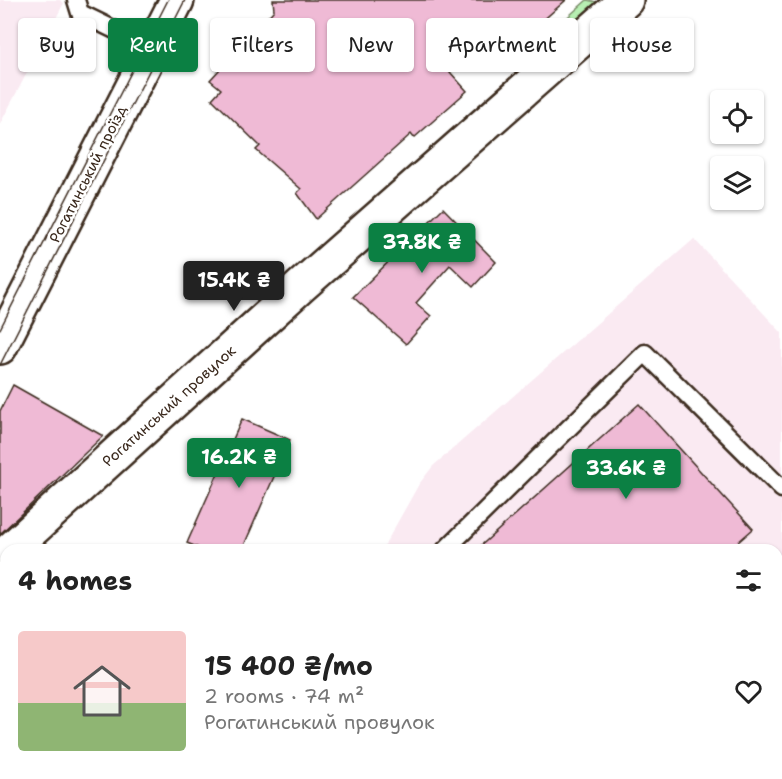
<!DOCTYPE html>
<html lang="en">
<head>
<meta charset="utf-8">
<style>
  body { margin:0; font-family:"Shantell Sans",sans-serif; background:#f6f6f6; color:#222; height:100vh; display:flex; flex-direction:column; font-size:22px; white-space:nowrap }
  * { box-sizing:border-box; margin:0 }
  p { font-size:20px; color:#767676 }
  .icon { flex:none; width:33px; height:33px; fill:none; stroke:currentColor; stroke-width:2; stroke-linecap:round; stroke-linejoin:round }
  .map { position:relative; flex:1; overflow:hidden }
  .drawer { position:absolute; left:0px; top:544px; width:783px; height:236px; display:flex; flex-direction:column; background:#fff; border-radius:18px 18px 0 0; box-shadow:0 2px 4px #0004 }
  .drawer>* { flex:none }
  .banner { position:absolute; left:18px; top:18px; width:747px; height:54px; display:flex; gap:12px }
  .buttons { position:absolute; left:710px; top:90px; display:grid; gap:12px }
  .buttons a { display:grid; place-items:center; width:54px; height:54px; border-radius:6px; background:#fff; box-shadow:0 2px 4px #0004; font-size:30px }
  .price { position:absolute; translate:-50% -51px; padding:0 14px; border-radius:6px; background:#0b8043; color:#fff; font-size:20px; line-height:39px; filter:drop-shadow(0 2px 3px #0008) }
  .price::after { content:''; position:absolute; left:50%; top:36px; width:18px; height:14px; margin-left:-9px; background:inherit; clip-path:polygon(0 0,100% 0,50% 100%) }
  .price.on { background:#222; color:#fff }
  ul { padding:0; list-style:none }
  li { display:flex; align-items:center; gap:18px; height:150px; padding:0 18px }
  li span { display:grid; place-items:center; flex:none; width:168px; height:120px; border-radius:6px; color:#555 }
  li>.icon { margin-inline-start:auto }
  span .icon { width:72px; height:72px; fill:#fffc; stroke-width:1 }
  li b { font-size:26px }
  h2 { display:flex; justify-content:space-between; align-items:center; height:72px; padding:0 18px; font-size:26px }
  .pill { padding:0 21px; border-radius:6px; background:#fff; box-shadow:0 2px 4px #0004; font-size:21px; line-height:54px }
  .pill.on { background:#0b8043; color:#fff }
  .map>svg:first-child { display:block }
  .built { fill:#faeaf2 }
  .green { fill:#b7efb2; stroke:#798c68; stroke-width:1.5 }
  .building { fill:#efbad5; stroke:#3b2a1e; stroke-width:1.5 }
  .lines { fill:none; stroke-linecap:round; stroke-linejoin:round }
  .service-casing { stroke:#3b2a1e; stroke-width:21 }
  .minor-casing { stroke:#3b2a1e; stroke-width:38 }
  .tertiary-casing { stroke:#3b2a1e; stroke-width:38 }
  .service { stroke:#fff; stroke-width:16 }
  .minor { stroke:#fff; stroke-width:33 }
  .tertiary { stroke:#fff; stroke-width:33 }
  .tram { stroke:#3b2a1e; stroke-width:1.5 }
  .labels { text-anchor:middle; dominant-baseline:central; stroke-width:5; stroke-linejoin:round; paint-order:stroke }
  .street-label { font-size:15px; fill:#3b2a1e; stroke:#fff }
</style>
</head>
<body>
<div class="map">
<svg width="782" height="779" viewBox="0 0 782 779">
  <rect width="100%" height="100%" fill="#fff"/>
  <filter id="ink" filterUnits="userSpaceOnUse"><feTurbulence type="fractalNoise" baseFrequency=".0167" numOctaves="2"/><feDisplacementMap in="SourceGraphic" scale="12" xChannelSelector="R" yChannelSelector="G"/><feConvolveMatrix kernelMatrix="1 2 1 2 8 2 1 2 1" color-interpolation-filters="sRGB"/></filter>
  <g filter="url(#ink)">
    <!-- built -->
    <g class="built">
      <path d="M0,0H60L64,3L0,124Z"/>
      <path d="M694,239L782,333V739L777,744V550H382L419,484L433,466Z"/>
      <path d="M5,754L6,774H41L50,779H0V764Z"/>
      <path d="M243,774H744L739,779H240Z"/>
    </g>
    <!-- green -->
    <g class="green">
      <path d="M587,0L597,2L551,44L545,37Z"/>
      <path d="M3,578H6V613L0,610V581Z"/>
      <path d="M41,774H243L240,779H50Z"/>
    </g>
    <!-- building -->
    <g class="building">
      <path d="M273,0H566L540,23L535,20L525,22L522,27L524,37L498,59L482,41L450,72L467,91L414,138L411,134L316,219L297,193L301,189L256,150L260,146L212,99L221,89L210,80L274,10Z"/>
      <path d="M443,208L496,262L473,287L450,265L416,303L431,316L406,344L353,297Z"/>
      <path d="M13,385L103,436L0,534V411Z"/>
      <path d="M639,404L753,529L729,550H476Z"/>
      <path d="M242,419L290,440L242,550H204L187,543Z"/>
    </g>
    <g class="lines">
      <defs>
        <g id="service">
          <path d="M76,0L80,13L152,48"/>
          <path d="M532,30L558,58"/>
          <path d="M445,550L645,353L782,489"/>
          <path d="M777,626L782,616"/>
          <path d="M332,774L340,779"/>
          <path d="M510,774L515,779"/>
          <path d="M300,779L305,774"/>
          <path d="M480,779L486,774"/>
          <path d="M613,779L618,774"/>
        </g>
        <g id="minor">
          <path d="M10,550L301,286L626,0"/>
          <path d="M777,706L782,701"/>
          <path d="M704,779L709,774"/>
        </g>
        <path id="tertiary" d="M0,347L177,0"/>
      </defs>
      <!-- service casing -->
      <use href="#service" class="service-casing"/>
      <!-- minor casing -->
      <use href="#minor" class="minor-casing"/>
      <!-- tertiary casing -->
      <use href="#tertiary" class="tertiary-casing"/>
      <!-- service -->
      <use href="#service" class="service"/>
      <!-- minor -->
      <use href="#minor" class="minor"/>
      <!-- tertiary -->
      <use href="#tertiary" class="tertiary"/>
      <!-- tram -->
      <g class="tram">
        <path d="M0,329L168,0"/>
        <path d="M0,365L185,0"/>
      </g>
    </g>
  </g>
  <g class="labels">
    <!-- street labels -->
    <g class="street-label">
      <text transform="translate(88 174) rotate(-63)">Рогатинський проїзд</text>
      <text transform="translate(169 406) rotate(-42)">Рогатинський провулок</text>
    </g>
  </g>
</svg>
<div class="buttons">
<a><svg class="icon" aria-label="locate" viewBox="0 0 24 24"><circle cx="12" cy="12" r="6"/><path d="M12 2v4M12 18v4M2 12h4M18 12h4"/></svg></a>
<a><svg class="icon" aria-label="layers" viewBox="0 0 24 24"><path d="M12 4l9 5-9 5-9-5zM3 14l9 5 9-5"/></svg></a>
</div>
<b class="price" style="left:422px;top:274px">37.8K ₴</b>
<b class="price on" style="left:234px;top:312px">15.4K ₴</b>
<b class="price" style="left:239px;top:489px">16.2K ₴</b>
<b class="price" style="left:626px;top:500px">33.6K ₴</b>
<div class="banner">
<a class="pill">Buy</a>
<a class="pill on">Rent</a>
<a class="pill">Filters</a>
<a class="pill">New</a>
<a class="pill">Apartment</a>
<a class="pill">House</a>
</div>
<section class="drawer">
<h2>4 homes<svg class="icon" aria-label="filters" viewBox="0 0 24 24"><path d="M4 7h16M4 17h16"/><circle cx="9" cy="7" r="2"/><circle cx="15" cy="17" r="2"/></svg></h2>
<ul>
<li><span style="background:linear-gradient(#f6c9c9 60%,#8fb573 0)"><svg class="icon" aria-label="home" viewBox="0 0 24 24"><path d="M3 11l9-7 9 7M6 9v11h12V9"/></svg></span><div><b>15 400 ₴/mo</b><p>2 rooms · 74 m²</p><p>Рогатинський провулок</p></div><svg class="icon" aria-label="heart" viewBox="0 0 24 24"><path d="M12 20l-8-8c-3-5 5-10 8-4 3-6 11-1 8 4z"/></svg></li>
</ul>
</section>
</div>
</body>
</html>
